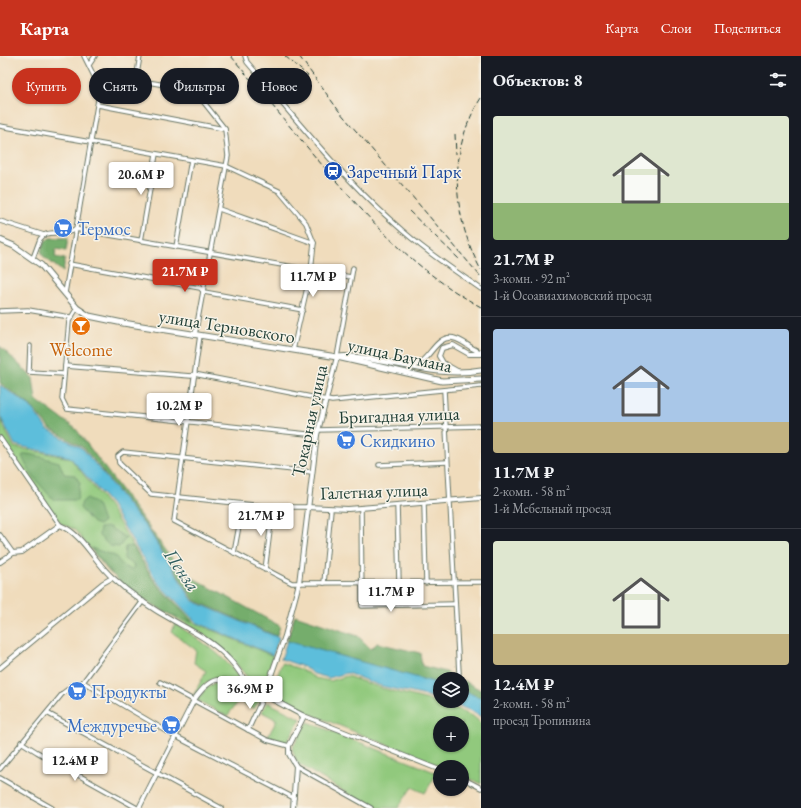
<!DOCTYPE html>
<html lang="ru">
<head>
<meta charset="utf-8">
<style>
  body { margin:0; font-family:"EB Garamond",serif; background:#20242c; color:#f1f3f6; height:100vh; display:flex; flex-direction:column; font-size:15px; white-space:nowrap }
  * { box-sizing:border-box; margin:0 }
  p { font-size:13px; color:#9ea1a6 }
  .icon { flex:none; width:22px; height:22px; fill:none; stroke:currentColor; stroke-width:2; stroke-linecap:round; stroke-linejoin:round }
  .map { position:relative; flex:1; overflow:hidden }
  .panel { display:flex; flex-direction:column; background:#171b24; width:320px }
  .panel>* { flex:none }
  .guide { position:absolute; left:12px; top:12px; width:380px; height:36px; display:flex; gap:8px }
  .buttons { position:absolute; left:433px; top:616px; display:grid; gap:8px }
  .buttons a { display:grid; place-items:center; width:36px; height:36px; border-radius:50%; background:#171b24; box-shadow:0 1px 3px #0004; font-size:20px }
  .price { position:absolute; translate:-50% -34px; padding:0 9px; border-radius:4px; background:#fff; color:#222; font-size:13px; line-height:26px; filter:drop-shadow(0 1px 2px #0008) }
  .price::after { content:''; position:absolute; left:50%; top:24px; width:12px; height:9px; margin-left:-6px; background:inherit; clip-path:polygon(0 0,100% 0,50% 100%) }
  .price.current { background:#c8321e; color:#fff }
  ul { padding:0; list-style:none }
  li { display:grid; align-content:center; gap:8px; height:212px; padding:0 12px }
  li+li { border-top:1px solid #363941 }
  li span { display:grid; place-items:center; height:124px; border-radius:4px; color:#555 }
  li>.icon { margin-inline-start:auto }
  span .icon { width:72px; height:72px; fill:#fffc; stroke-width:1 }
  li b { font-size:17px }
  h2 { display:flex; justify-content:space-between; align-items:center; height:48px; padding:0 12px; font-size:17px }
  .chip { padding:0 14px; border-radius:18px; background:#171b24; box-shadow:0 1px 3px #0004; font-size:14px; line-height:36px }
  .chip.current { background:#c8321e; color:#fff }
  header { display:flex; align-items:center; gap:24px; box-sizing:border-box; height:56px; padding:0 20px; background:#c8321e; color:#fff }
  header strong { font-size:19px }
  nav { display:flex; gap:22px; margin-inline-start:auto; font-size:14px }
  main { display:flex; flex:1; min-height:0 }
  .map>svg:first-child { display:block }
  .green { fill:#91c97d; stroke:#588358; fill-rule:evenodd }
  .forest { fill:#74ad6c; stroke:#4a7550 }
  .water { fill:#5dbedb; stroke:#3e7e88 }
  .lines { fill:none; stroke-linecap:round; stroke-linejoin:round }
  .minor-casing { stroke:#687564; stroke-width:5.5 }
  .tertiary-casing { stroke:#687564; stroke-width:6 }
  .primary-casing { stroke:#687564; stroke-width:7 }
  .minor { stroke:#fff; stroke-width:3.5 }
  .tertiary { stroke:#fff; stroke-width:4 }
  .primary { stroke:#fff; stroke-width:5 }
  .rail { stroke:#1f3d34; stroke-width:1; stroke-dasharray:6 3; stroke-linecap:butt }
  .labels { text-anchor:middle; dominant-baseline:central; stroke-width:3; stroke-linejoin:round; paint-order:stroke }
  .transit-label { font-size:18px; fill:#164399; stroke:#f7f3e8; text-anchor:start }
  .shop-label { font-size:18px; fill:#366cbe; stroke:#f7f3e8; text-anchor:start }
  .street-label { font-size:18px; fill:#1f3d34; stroke:#f7f3e8 }
  .food-label { font-size:18px; fill:#c56008; stroke:#f7f3e8 }
  .water-label { font-size:19px; font-style:italic; fill:#2e5d5e; stroke:#f7f3e8 }
</style>
</head>
<body>
<header>
<strong>Карта</strong>
<nav><a>Карта</a><a>Слои</a><a>Поделиться</a></nav>
</header>
<main>
<div class="map">
<svg width="481" height="752" viewBox="0 0 481 752">
  <rect width="100%" height="100%" fill="#f7f3e8"/>
  <filter id="ink" filterUnits="userSpaceOnUse"><feTurbulence type="fractalNoise" baseFrequency=".025" numOctaves="2"/><feDisplacementMap in="SourceGraphic" scale="8" xChannelSelector="R" yChannelSelector="G"/><feConvolveMatrix kernelMatrix="1 2 1 2 8 2 1 2 1" color-interpolation-filters="sRGB"/></filter>
  <filter id="wash" filterUnits="userSpaceOnUse"><feTurbulence type="fractalNoise" baseFrequency=".012" numOctaves="4" result="noise"/><feDisplacementMap in="SourceGraphic" scale="16" xChannelSelector="R" yChannelSelector="G"/><feGaussianBlur stdDeviation="0.9" result="paint"/><feColorMatrix in="noise" values="0 0 0 0 0 0 0 0 0 0 0 0 0 0 0 0 0 1.4 0 .05"/><feComposite in="paint" operator="in"/></filter>
  <g filter="url(#wash)">
    <rect width="100%" height="100%" fill="#f0dcbc"/>
    <!-- green -->
    <g class="green">
      <path d="M0,363L14,391L70,402L109,450L154,524L195,567L273,600L262,634L257,633L229,599L200,576L139,540L109,516L74,473L61,468L0,380Z"/>
      <path d="M175,568C206,588 226,600 247,632C218,618 214,616 192,642L206,615L194,607L196,594L172,576Z"/>
      <path d="M282,607L303,614L315,622L330,625L347,620L381,632L448,649L474,661L481,667V728L462,719V711H443L308,657L272,635ZM440,667H462V689H440Z"/>
      <path d="M214,627H224L261,642L254,653L239,645L227,660L197,644L206,632Z"/>
      <path d="M267,646L301,663L286,687L267,682L277,664L262,656Z"/>
      <path d="M308,666L437,717L425,737L412,731L398,752H379L358,744L297,707L292,692Z"/>
    </g>
    <!-- forest -->
    <g class="forest">
      <path d="M50,182H68L66,195L56,193L55,201L65,203L63,216L43,200L41,195L45,185Z"/>
      <path d="M0,290L33,322L36,344L76,373L182,516L280,570L277,580L194,544L150,475L84,392L49,372L31,350L0,327Z"/>
      <path d="M25,398C35,398 49,404 59,406L64,418L75,419L80,427L77,444H54C41,430 29,418 22,400Z"/>
      <path d="M87,442L97,449L103,466L99,469L93,467L80,452L82,446Z"/>
      <path d="M109,471L126,482L119,491L110,490L99,480L100,472Z"/>
      <path d="M133,490L154,525L192,566C164,558 133,539 112,518C105,510 98,500 91,492L115,500L123,510L132,514L134,509L124,503L125,491Z"/>
      <path d="M295,559L358,580L371,593L377,587L420,597L422,610L446,616L460,623H440V628L287,585Z"/>
      <path d="M462,624L481,634V642L462,634Z"/>
    </g>
    <!-- water -->
    <g class="water">
      <path d="M0,329L30,350L47,373L83,393L149,475L193,545L279,582L273,599L196,566L156,524L111,449L70,401L15,389L0,360Z"/>
      <path d="M287,585L440,628V643L381,630L347,617L329,622L314,618L304,611L281,603Z"/>
      <path d="M462,634L481,642V661L474,656L446,645H462Z"/>
    </g>
  </g>
  <g filter="url(#ink)">
    <g class="lines">
      <defs>
        <g id="minor">
          <path d="M140,0L136,24L194,34L225,73"/>
          <path d="M245,0L247,6C294,61 340,119 394,167C421,192 451,212 481,233"/>
          <path d="M89,9L95,0"/>
          <path d="M98,49L224,73"/>
          <path d="M0,70L226,110L279,135L306,167L314,187L311,214L293,294"/>
          <path d="M219,153L314,187"/>
          <path d="M0,165L44,179C54,174 66,180 75,173L351,221"/>
          <path d="M141,185L156,98"/>
          <path d="M176,191L191,104"/>
          <path d="M33,202L40,183L44,179"/>
          <path d="M69,208L200,232L204,236L303,254"/>
          <path d="M65,237L99,38L98,28L84,0"/>
          <path d="M77,252L69,265L62,343L67,353L317,379"/>
          <path d="M0,255L28,254L70,261"/>
          <path d="M195,279L228,100L225,73"/>
          <path d="M200,279L174,465L292,527L481,526"/>
          <path d="M30,290L29,316L64,318"/>
          <path d="M337,301L353,212"/>
          <path d="M65,310L191,320L194,318L332,345L481,330"/>
          <path d="M444,334L459,617"/>
          <path d="M318,374L481,370"/>
          <path d="M0,382L60,469"/>
          <path d="M379,409L447,406"/>
          <path d="M424,448L426,527"/>
          <path d="M397,449L399,527"/>
          <path d="M307,451H273L151,438L119,407L118,400L123,396L312,416"/>
          <path d="M361,452L362,550L454,548"/>
          <path d="M0,479L13,497"/>
          <path d="M234,497L243,448"/>
          <path d="M265,514L273,451"/>
          <path d="M324,527L331,453"/>
          <path d="M83,626L175,680L294,742"/>
          <path d="M160,626L267,684L289,690"/>
          <path d="M47,657L221,752"/>
          <path d="M302,659L440,714"/>
          <path d="M248,674L264,639"/>
          <path d="M21,686L37,696L137,752"/>
          <path d="M296,710L371,752"/>
          <path d="M0,713L63,637L74,629L83,626L143,545"/>
          <path d="M0,722L52,752"/>
          <path d="M462,722L481,732"/>
        </g>
        <g id="tertiary">
          <path d="M407,310C412,308 418,308 422,305C432,297 438,280 453,282C464,284 471,294 481,296"/>
          <path d="M459,316L443,307L439,300L442,292L453,289L469,298H481"/>
          <path d="M307,451L348,453L481,442"/>
          <path d="M0,506L13,497L22,496L60,469C84,479 94,506 113,522C131,539 154,554 176,566C194,576 213,586 228,602C238,612 245,624 252,636L264,639L302,659L303,662L289,690V698L296,710L293,752"/>
          <path d="M0,612L103,527L112,522"/>
          <path d="M264,639L285,580L299,527L317,379L337,301"/>
          <path d="M139,752L194,644C215,614 222,623 252,636"/>
        </g>
        <g id="primary">
          <path d="M0,184L14,190L41,209L77,252L89,260L123,267L337,301L442,325L481,323"/>
          <path d="M338,301C352,299 367,303 381,305C414,311 447,320 481,314"/>
        </g>
      </defs>
      <!-- minor casing -->
      <use href="#minor" class="minor-casing"/>
      <!-- tertiary casing -->
      <use href="#tertiary" class="tertiary-casing"/>
      <!-- primary casing -->
      <use href="#primary" class="primary-casing"/>
      <!-- minor -->
      <use href="#minor" class="minor"/>
      <!-- tertiary -->
      <use href="#tertiary" class="tertiary"/>
      <!-- primary -->
      <use href="#primary" class="primary"/>
      <!-- rail -->
      <g class="rail">
        <path d="M231,0C259,34 288,68 317,103C366,160 414,215 481,251"/>
        <path d="M285,0L308,20"/>
        <path d="M299,0L339,55L481,221"/>
        <path d="M481,42C447,95 452,160 481,214"/>
        <path d="M455,78L456,98"/>
        <path d="M409,155L459,203"/>
      </g>
    </g>
  </g>
  <!-- icons -->
  <defs>
    <symbol id="station-disc" viewBox="-11 -11 22 22"><circle r="9.5" fill="#1a4fb4" stroke="#f7f3e8"/><path d="M-3-6H3Q5-6 5-4V2Q5 4 3 4L4.5 6H3L1.5 4h-3L-3 6H-4.5L-3 4Q-5 4-5 2V-4Q-5-6-3-6ZM-3.5-4v3h7v-3ZM-3.5 1v1.5H-2V1ZM2 1v1.5H3.5V1Z" fill="#fff"/></symbol>
    <symbol id="supermarket-disc" viewBox="-11 -11 22 22"><circle r="9.5" fill="#3f7fe0" stroke="#f7f3e8"/><path d="M-6-5.5h2.5l.6 2H6L4.5 2H-2.5L-4.4-4H-6ZM-1.5 3.2a1.3 1.3 0 1 0 .1 0ZM3 3.2a1.3 1.3 0 1 0 .1 0Z" fill="#fff"/></symbol>
    <symbol id="bar-disc" viewBox="-11 -11 22 22"><circle r="9.5" fill="#e8710a" stroke="#f7f3e8"/><path d="M-6-5H6L.8 .8V4.5H3.5V6h-7V4.5H-.8V.8Z" fill="#fff"/></symbol>
  </defs>
  <g fill-rule="evenodd">
    <use href="#station-disc" x="322" y="104" width="22" height="22"/>
    <use href="#supermarket-disc" x="52" y="161" width="22" height="22"/>
    <use href="#bar-disc" x="70" y="259" width="22" height="22"/>
    <use href="#supermarket-disc" x="335" y="373" width="22" height="22"/>
    <use href="#supermarket-disc" x="66" y="624" width="22" height="22"/>
    <use href="#supermarket-disc" x="160" y="658" width="22" height="22"/>
  </g>
  <g class="labels">
    <!-- transit labels -->
    <g class="transit-label">
      <text x="347" y="115">Заречный Парк</text>
    </g>
    <!-- shop labels -->
    <g class="shop-label">
      <text x="77" y="172">Термос</text>
      <text x="360" y="384">Скидкино</text>
      <text x="91" y="635">Продукты</text>
      <text x="157" y="669" text-anchor="end">Междуречье</text>
    </g>
    <!-- street labels -->
    <g class="street-label">
      <text transform="translate(227 270) rotate(9)">улица Терновского</text>
      <text transform="translate(400 299) rotate(12)">улица Баумана</text>
      <text transform="translate(399 359) rotate(-2)">Бригадная улица</text>
      <text transform="translate(309 365) rotate(-78)">Токарная улица</text>
      <text transform="translate(374 435) rotate(-2)">Галетная улица</text>
    </g>
    <!-- food labels -->
    <g class="food-label">
      <text x="81" y="293">Welcome</text>
    </g>
    <!-- water labels -->
    <g class="water-label">
      <text transform="translate(182 514) rotate(55)">Пенза</text>
    </g>
  </g>
</svg>
<div class="buttons">
<a><svg class="icon" aria-label="layers" viewBox="0 0 24 24"><path d="M12 4l9 5-9 5-9-5zM3 14l9 5 9-5"/></svg></a>
<a>+</a>
<a>−</a>
</div>
<b class="price" style="left:141px;top:140px">20.6M ₽</b>
<b class="price current" style="left:185px;top:237px">21.7M ₽</b>
<b class="price" style="left:313px;top:242px">11.7M ₽</b>
<b class="price" style="left:179px;top:371px">10.2M ₽</b>
<b class="price" style="left:261px;top:481px">21.7M ₽</b>
<b class="price" style="left:391px;top:557px">11.7M ₽</b>
<b class="price" style="left:250px;top:654px">36.9M ₽</b>
<b class="price" style="left:75px;top:726px">12.4M ₽</b>
<div class="guide">
<a class="chip current">Купить</a>
<a class="chip">Снять</a>
<a class="chip">Фильтры</a>
<a class="chip">Новое</a>
</div>
</div>
<section class="panel">
<h2>Объектов: 8<svg class="icon" aria-label="filters" viewBox="0 0 24 24"><path d="M4 7h16M4 17h16"/><circle cx="9" cy="7" r="2"/><circle cx="15" cy="17" r="2"/></svg></h2>
<ul>
<li><span style="background:linear-gradient(#dfe7d0 70%,#8fb573 0)"><svg class="icon" aria-label="home" viewBox="0 0 24 24"><path d="M3 11l9-7 9 7M6 9v11h12V9"/></svg></span><div><b>21.7M ₽</b><p>3-комн. · 92 m²</p><p>1-й Осоавиахимовский проезд</p></div></li>
<li><span style="background:linear-gradient(#a9c7e8 75%,#c2b280 0)"><svg class="icon" aria-label="home" viewBox="0 0 24 24"><path d="M3 11l9-7 9 7M6 9v11h12V9"/></svg></span><div><b>11.7M ₽</b><p>2-комн. · 58 m²</p><p>1-й Мебельный проезд</p></div></li>
<li><span style="background:linear-gradient(#dfe7d0 75%,#c2b280 0)"><svg class="icon" aria-label="home" viewBox="0 0 24 24"><path d="M3 11l9-7 9 7M6 9v11h12V9"/></svg></span><div><b>12.4M ₽</b><p>2-комн. · 58 m²</p><p>проезд Тропинина</p></div></li>
</ul>
</section>
</main>
</body>
</html>
